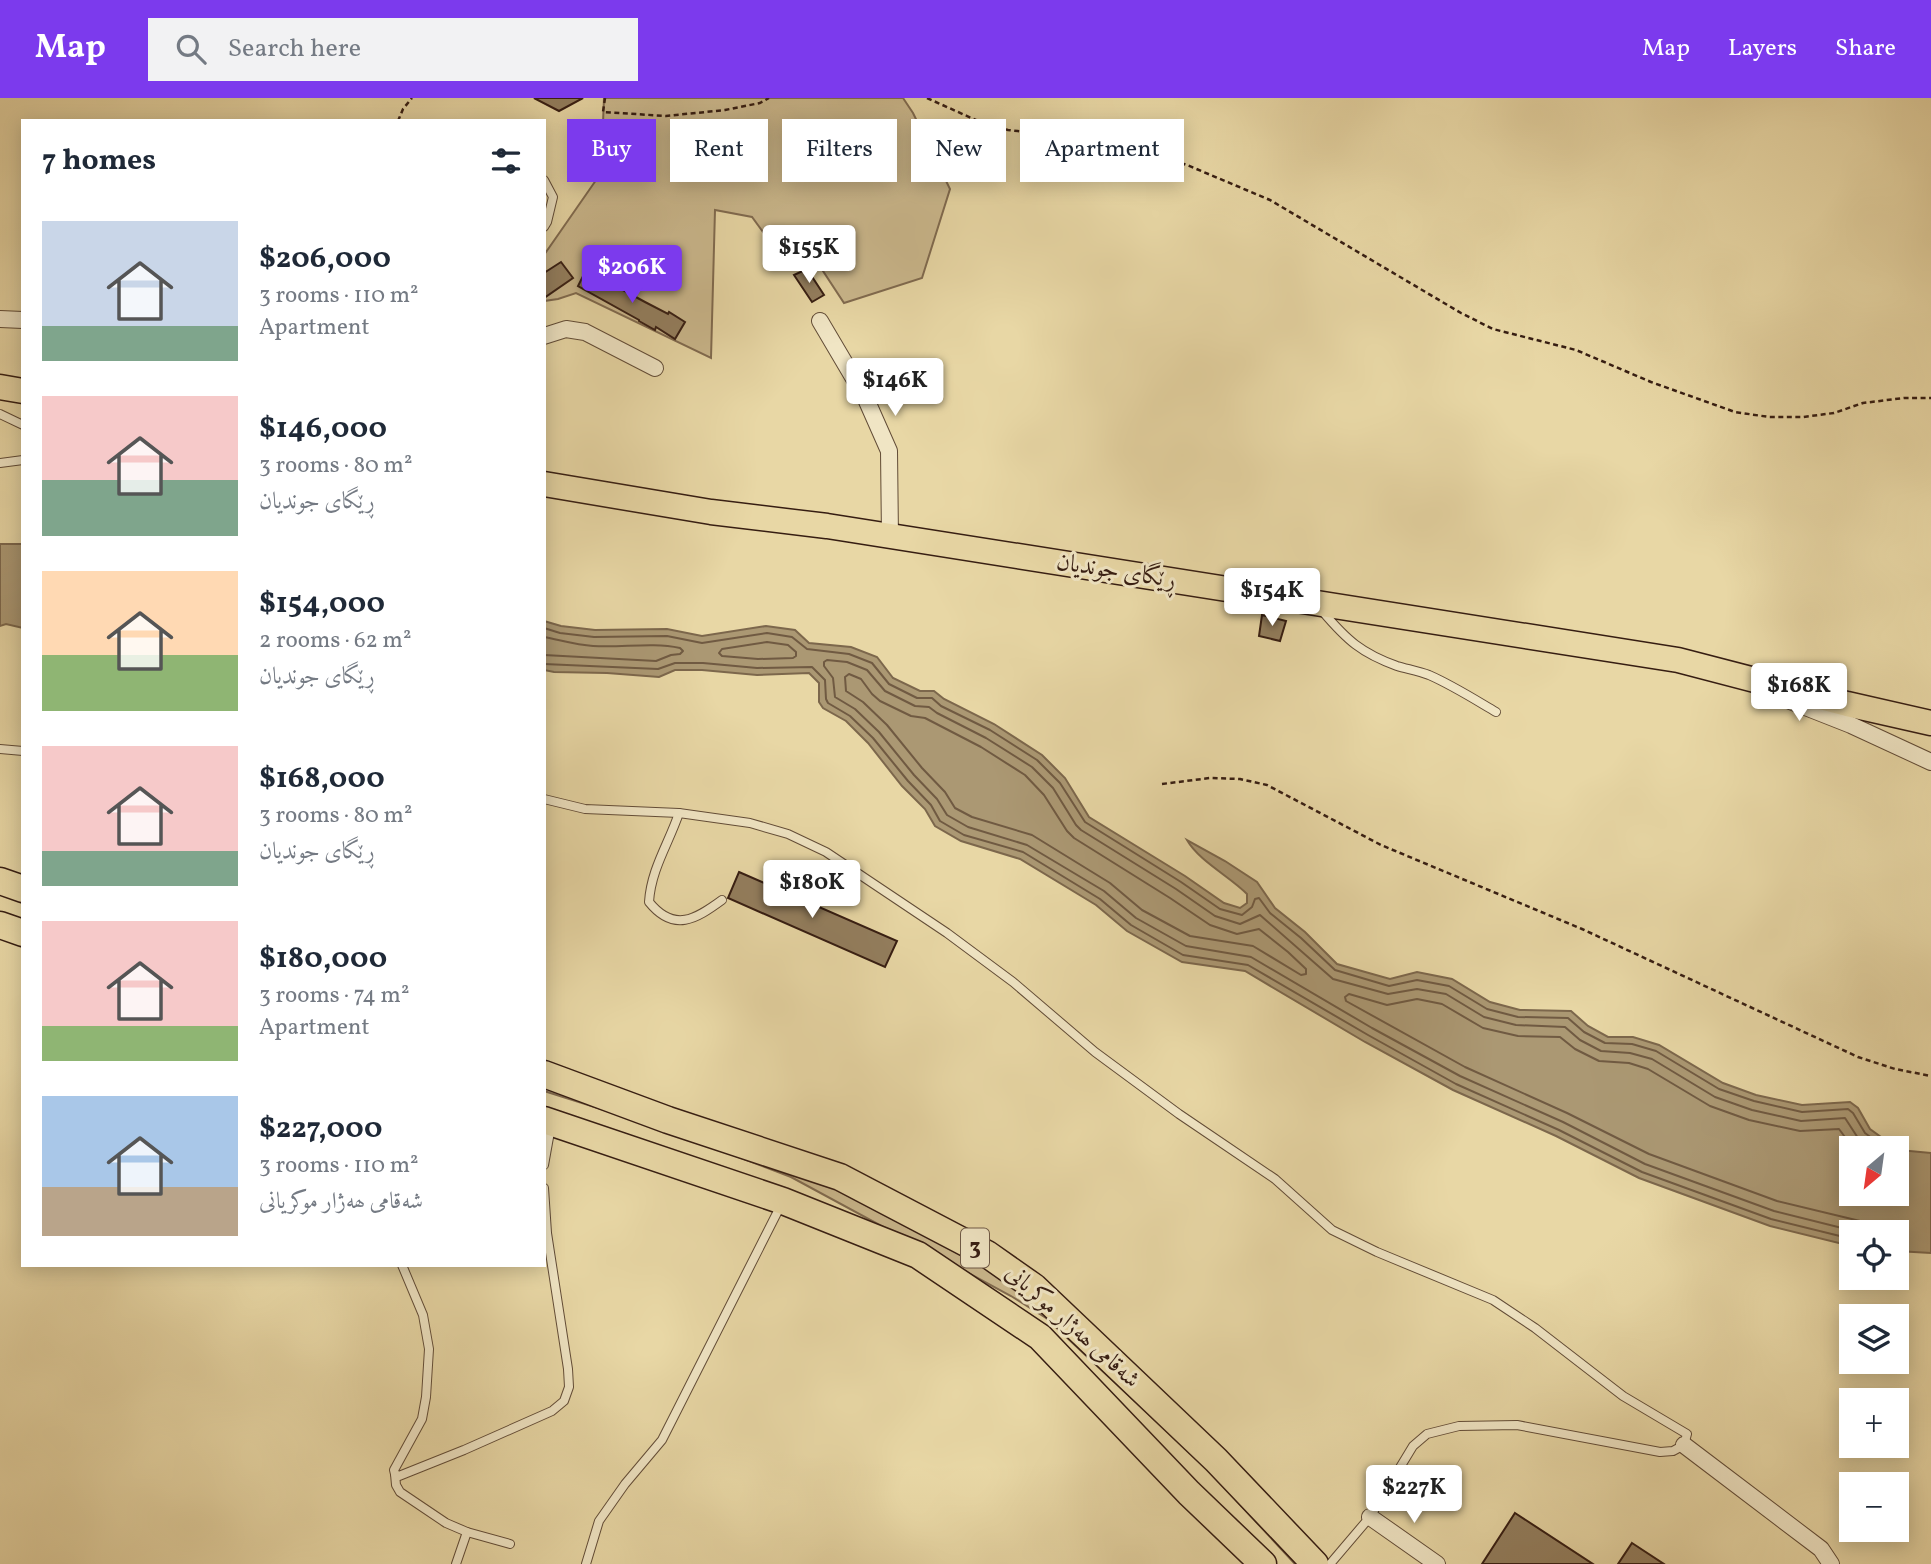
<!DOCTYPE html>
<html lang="en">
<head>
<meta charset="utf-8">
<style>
  body { margin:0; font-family:Vollkorn,Amiri,serif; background:#f2f2f3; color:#1f2937; height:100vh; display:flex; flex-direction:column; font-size:26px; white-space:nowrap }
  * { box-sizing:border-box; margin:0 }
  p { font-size:23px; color:#747a83 }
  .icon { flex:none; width:38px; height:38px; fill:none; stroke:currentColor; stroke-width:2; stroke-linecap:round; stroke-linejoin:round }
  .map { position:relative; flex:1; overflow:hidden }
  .panel { position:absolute; left:21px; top:21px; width:525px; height:1148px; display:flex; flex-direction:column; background:#fff; border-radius:0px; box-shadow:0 4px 18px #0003 }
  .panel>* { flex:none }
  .guide { position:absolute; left:567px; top:21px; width:665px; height:63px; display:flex; gap:14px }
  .needle { width:46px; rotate:209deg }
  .controls { position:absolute; left:1839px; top:1038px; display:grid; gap:14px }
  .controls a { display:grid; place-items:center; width:70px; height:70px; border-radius:0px; background:#fff; box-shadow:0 4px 18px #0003; font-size:35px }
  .price { position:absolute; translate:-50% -60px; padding:0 16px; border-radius:7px; background:#fff; color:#222; font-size:23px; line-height:46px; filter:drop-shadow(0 2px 4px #0008) }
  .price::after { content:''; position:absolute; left:50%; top:42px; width:21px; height:16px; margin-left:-10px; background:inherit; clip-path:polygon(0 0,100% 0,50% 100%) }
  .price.on { background:#7c3aed; color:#fff }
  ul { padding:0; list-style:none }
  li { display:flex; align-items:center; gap:21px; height:175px; padding:0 21px }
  li span { display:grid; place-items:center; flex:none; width:196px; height:140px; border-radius:0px; color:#555 }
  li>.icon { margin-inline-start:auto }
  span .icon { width:84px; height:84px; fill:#fffc; stroke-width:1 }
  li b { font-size:30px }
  h2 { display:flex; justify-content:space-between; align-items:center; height:84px; padding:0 21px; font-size:30px }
  .pill { padding:0 24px; border-radius:0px; background:#fff; box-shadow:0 4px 18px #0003; font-size:24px; line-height:63px }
  .pill.on { background:#7c3aed; color:#fff }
  header { display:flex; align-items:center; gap:42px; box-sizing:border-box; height:98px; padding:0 35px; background:#7c3aed; color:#fff }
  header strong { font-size:33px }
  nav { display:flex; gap:38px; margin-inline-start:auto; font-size:24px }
  .search { width:490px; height:63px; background:#f2f2f3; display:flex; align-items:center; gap:18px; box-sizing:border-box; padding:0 24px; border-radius:0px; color:#747a83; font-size:26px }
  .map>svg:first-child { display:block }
  .green { fill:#cab78c; stroke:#806a4f; stroke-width:2 }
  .water { fill:#ab9873; stroke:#7c674c; stroke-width:2; fill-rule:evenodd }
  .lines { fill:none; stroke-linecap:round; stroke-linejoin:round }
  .shore { stroke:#705a42; stroke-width:2 }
  .building { fill:#937e5e; stroke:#361d12; stroke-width:2 }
  .service-casing { stroke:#624c37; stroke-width:10 }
  .minor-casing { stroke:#624c37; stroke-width:18 }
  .primary-casing { stroke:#361d12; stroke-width:27 }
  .trunk-casing { stroke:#361d12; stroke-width:29 }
  .path { stroke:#361d12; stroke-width:2.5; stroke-dasharray:5 3.5; stroke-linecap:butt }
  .service { stroke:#f0e5c4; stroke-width:8 }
  .minor { stroke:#f0e5c4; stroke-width:16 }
  .primary { stroke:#e8d7a5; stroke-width:24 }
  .trunk { stroke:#e8d7a5; stroke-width:26 }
  .labels { text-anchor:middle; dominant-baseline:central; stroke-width:6; stroke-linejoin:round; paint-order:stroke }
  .shield { fill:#f0e5c4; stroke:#6e5947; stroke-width:2 }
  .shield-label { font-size:23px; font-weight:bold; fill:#361d12 }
  .street-label { font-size:24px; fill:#361d12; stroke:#f0e5c4 }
</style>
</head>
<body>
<header>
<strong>Map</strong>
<div class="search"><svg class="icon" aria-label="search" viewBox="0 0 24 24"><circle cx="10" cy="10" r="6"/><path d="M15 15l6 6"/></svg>Search here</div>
<nav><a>Map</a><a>Layers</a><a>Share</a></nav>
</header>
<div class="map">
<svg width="1931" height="1466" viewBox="0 0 1931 1466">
  <rect width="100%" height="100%" fill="#e8d7a5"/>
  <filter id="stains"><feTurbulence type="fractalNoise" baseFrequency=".00286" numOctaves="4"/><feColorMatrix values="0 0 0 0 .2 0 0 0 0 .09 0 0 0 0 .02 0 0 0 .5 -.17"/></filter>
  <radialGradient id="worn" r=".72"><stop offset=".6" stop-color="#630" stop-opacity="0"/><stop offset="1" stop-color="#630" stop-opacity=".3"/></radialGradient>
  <!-- green -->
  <g class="green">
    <path d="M604,0H903L913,15L950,91L922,180L844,205L819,167L785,164L752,119L715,112L711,260L576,195L558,201L544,203V157L601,75Z"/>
    <path d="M544,975L796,1064L1021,1184L1315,1466H1295L1209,1373L1046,1220L1011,1198L791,1079L664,1031L544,993Z"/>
  </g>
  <!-- water -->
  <g class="water">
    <path d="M0,446H23V530L6,526L0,528Z"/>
    <path d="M544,523L561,528L595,532L667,531L702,538L766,528L795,532L809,545L851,549L877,559L893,580L920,593H934L944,601L994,626L1042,657L1065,680L1089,719L1185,778L1224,805L1240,810L1247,805V796C1229,778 1199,763 1187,742L1225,763L1257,784L1275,810L1305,834L1337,866L1390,881L1417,874L1452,881L1490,904L1520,912L1571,913L1588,928L1608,939H1633L1659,947L1723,985L1756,997L1802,1007L1850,1004L1858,1010L1870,1031L1899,1052L1931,1055V1155L1897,1153V1134H1852L1851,1148L1770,1128L1639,1080L1556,1038L1453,992L1365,944L1245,873L1182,864L1127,833L1096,807L1020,761L961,743L935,728L925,711L902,688L868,645L846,623L823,610L819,604V585L809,575L757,577L702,572H675L659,579L607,575L554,574L544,572ZM1852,1050H1897V1096H1852Z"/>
  </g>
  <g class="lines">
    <!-- shore -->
    <g class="shore">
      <path d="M544,530L560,535L594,539L667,538L702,545L767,535L792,539L807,551L849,556L872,565L889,586L917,600H932L941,608L990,632L1037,662L1060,685L1085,724L1181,784L1220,811L1242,817L1252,809L1255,801L1259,800L1270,815L1301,840L1335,872L1389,888L1417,882L1449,888L1487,911L1518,919L1568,920L1584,934L1605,945L1632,946L1656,953L1719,991L1754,1003L1802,1014L1848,1011L1853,1015L1865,1035L1885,1050"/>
      <path d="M544,539C560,542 576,547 593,548C622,550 651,544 680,550L683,553L680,556L671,557L656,563L544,557"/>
      <path d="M767,544L788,547L796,554V558L793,560L758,561L722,558L719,555L722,551Z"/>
      <path d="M544,566L658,571L675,565H703L757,570L812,569L825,582L826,601L828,605L850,618L873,640L908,683L931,707L940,723L964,737L1023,754L1100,801L1131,827L1183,857L1248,867L1368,937L1456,986L1559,1032L1642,1074L1771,1121L1852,1141"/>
      <path d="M849,576L861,581L872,596L880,603L911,618L925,620L981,649L1025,677L1044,697L1067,733L1074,740L1170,800L1210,827L1237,836L1259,831L1288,854L1306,871V876L1301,877L1253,848L1190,838L1142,812L1110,785L1032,737L972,719L955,710L945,694L922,670L887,627L863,604L846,593L845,579Z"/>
      <path d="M1853,1050L1839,1031L1800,1033L1749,1022L1710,1008L1648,971L1629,965L1599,963L1575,951L1560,939L1518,938L1483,930L1442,906L1417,901L1387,907L1349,896L1345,899L1346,903L1465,969L1567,1015L1649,1056L1777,1103L1860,1123L1873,1134"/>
      <path d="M1858,1134L1774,1113L1645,1066L1563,1024L1460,978L1372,930L1251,859L1186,848L1136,820L1104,793L1027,747L968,729L947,717L937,701L914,677L879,634L855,611L835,599L833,580L824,568V564L827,562L847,564L867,572L885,593L915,608L929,609L937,615L986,640L1032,669L1053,690L1076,727L1081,732L1176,791L1215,818L1240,826L1260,817L1333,881L1388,896L1417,891L1446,896L1484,919L1516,927L1565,929L1580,942L1601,953L1630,955L1652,961L1715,999L1752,1012L1801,1023L1845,1020L1858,1040L1870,1050"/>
    </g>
  </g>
  <!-- building -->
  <g class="building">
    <path d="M534,0H583L559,13Z"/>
    <path d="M634,31H649L648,63H634V56L603,55V36L634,34Z"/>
    <path d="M561,164L573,180L544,200V175Z"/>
    <path d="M807,171L824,197L812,204L794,177Z"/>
    <path d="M586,172L645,204L668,216L669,214L685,224L675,241L656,229L655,232L639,223V222L578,188Z"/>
    <path d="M1262,517L1286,523L1280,543L1259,538Z"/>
    <path d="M739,774L897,843L885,869L728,800Z"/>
    <path d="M1515,1415L1593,1466H1482Z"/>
    <path d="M1632,1445L1664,1466H1618Z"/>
  </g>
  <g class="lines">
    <defs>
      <g id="service">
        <path d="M544,82L553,99L547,124L544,129"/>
        <path d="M0,316L23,327"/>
        <path d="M0,365L23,362"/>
        <path d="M1323,514C1347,542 1361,555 1397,568C1407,571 1418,573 1429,577C1452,587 1474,601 1496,614"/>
        <path d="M0,651L23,653"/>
        <path d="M544,701L585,711L679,715L750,725L788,736L826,754L947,835L1013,884L1095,954L1179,1016L1275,1081L1332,1132L1377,1154L1493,1202L1535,1230L1623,1298L1687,1336L1684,1347L1673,1353L1660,1354L1517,1327L1459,1328L1427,1336L1413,1348L1370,1419L1330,1466"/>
        <path d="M679,715C669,745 651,771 649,804C674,835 696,821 722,802"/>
        <path d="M544,1067L551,1028"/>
        <path d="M402,1167L423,1217L429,1251L426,1299L422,1321L394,1372L395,1376L399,1378L464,1352L552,1313L564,1303L569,1289L568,1271L547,1135L544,1090"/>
        <path d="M395,1376L396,1387L400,1394L446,1425L467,1434L510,1446"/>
        <path d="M456,1466L467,1434"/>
        <path d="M586,1466L599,1423L625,1386L662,1342L782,1105"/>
      </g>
      <g id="minor">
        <path d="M0,221L23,222"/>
        <path d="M820,223L866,301L889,353L890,439"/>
        <path d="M544,238L566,231L585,234L655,270"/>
        <path d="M1785,601L1851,627L1931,664"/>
        <path d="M1684,1347L1821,1451L1831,1466"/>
        <path d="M1370,1419L1437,1466"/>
      </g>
      <g id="primary">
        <path d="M0,289L23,293"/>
        <path d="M544,386L711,414L827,428L1678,562L1847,606L1931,625"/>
      </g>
      <g id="trunk">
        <path d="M0,783L23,791"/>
        <path d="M0,827L23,835"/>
        <path d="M544,976L668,1022L840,1079L987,1156L1034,1189L1093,1245L1216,1362L1315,1466"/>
        <path d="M544,1022L783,1103L918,1157L1040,1239L1189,1395L1263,1466"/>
      </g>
    </defs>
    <!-- service casing -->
    <use href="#service" class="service-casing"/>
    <!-- minor casing -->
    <use href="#minor" class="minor-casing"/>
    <!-- primary casing -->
    <use href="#primary" class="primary-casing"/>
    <!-- trunk casing -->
    <use href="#trunk" class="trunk-casing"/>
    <!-- path -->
    <g class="path">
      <path d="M605,0L603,14L666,18L725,12L760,5L769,0"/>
      <path d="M927,0L978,23L1008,32L1073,39L1154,56L1187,67L1270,102L1461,215L1493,231L1576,252L1651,284L1735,314L1769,319H1803L1834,315L1863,305L1904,300H1931"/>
      <path d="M398,23L403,11L412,0"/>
      <path d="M1162,686L1210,680L1240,681L1267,687L1381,747L1582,831L1858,959L1895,971L1931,978"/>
    </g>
    <!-- service -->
    <use href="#service" class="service"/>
    <!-- minor -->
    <use href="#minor" class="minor"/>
    <!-- primary -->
    <use href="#primary" class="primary"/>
    <!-- trunk -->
    <use href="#trunk" class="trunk"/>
  </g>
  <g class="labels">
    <!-- shield labels -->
    <rect class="shield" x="961" y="1130.5" width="28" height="39" rx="5"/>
    <g class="shield-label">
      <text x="975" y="1150">3</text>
    </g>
    <!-- street labels -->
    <g class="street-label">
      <text transform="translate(1116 474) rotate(9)">ڕێگای جوندیان</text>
      <text transform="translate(1072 1229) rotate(42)">شەقامی ھەژار موکریانی</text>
    </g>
  </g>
  <rect width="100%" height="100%" filter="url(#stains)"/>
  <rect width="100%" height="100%" fill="url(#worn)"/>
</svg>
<div class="controls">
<a><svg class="needle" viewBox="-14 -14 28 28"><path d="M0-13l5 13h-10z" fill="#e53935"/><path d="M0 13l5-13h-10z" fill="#747a83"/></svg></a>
<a><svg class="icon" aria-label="locate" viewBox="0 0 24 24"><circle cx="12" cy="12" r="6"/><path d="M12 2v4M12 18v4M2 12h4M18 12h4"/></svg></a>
<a><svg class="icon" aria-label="layers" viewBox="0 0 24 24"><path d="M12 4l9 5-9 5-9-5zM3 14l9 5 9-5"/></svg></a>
<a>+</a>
<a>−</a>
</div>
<b class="price" style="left:809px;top:187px">$155K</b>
<b class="price on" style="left:632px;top:207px">$206K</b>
<b class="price" style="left:895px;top:320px">$146K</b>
<b class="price" style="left:1272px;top:530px">$154K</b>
<b class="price" style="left:1799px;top:625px">$168K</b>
<b class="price" style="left:812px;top:822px">$180K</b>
<b class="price" style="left:1414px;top:1427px">$227K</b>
<div class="guide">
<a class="pill on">Buy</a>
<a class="pill">Rent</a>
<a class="pill">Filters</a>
<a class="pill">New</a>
<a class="pill">Apartment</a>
</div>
<section class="panel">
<h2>7 homes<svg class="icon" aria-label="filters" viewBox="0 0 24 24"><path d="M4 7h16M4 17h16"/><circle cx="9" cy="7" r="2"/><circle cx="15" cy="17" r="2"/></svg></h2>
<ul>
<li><span style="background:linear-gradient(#c9d6e8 75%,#7fa58c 0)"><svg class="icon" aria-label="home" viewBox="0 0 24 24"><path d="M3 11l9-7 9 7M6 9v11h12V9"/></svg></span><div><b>$206,000</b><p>3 rooms · 110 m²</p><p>Apartment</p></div></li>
<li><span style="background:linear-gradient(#f6c9c9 60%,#7fa58c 0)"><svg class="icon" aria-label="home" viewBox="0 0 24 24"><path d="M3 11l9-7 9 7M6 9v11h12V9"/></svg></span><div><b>$146,000</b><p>3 rooms · 80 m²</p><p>ڕێگای جوندیان</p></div></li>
<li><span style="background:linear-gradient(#ffd9b3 60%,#8fb573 0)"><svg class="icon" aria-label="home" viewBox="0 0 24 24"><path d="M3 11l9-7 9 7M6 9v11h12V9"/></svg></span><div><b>$154,000</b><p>2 rooms · 62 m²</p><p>ڕێگای جوندیان</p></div></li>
<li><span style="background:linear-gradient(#f6c9c9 75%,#7fa58c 0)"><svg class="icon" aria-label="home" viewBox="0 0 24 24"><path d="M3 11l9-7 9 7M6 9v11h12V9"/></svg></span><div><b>$168,000</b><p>3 rooms · 80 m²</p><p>ڕێگای جوندیان</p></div></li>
<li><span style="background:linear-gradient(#f6c9c9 75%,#8fb573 0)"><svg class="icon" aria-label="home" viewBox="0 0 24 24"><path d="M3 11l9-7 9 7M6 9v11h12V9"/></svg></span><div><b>$180,000</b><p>3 rooms · 74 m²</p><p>Apartment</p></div></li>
<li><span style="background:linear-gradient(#a9c7e8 65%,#b9a48a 0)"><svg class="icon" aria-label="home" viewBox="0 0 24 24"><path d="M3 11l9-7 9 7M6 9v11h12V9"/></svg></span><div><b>$227,000</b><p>3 rooms · 110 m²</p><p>شەقامی ھەژار موکریانی</p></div></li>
</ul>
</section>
</div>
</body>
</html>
